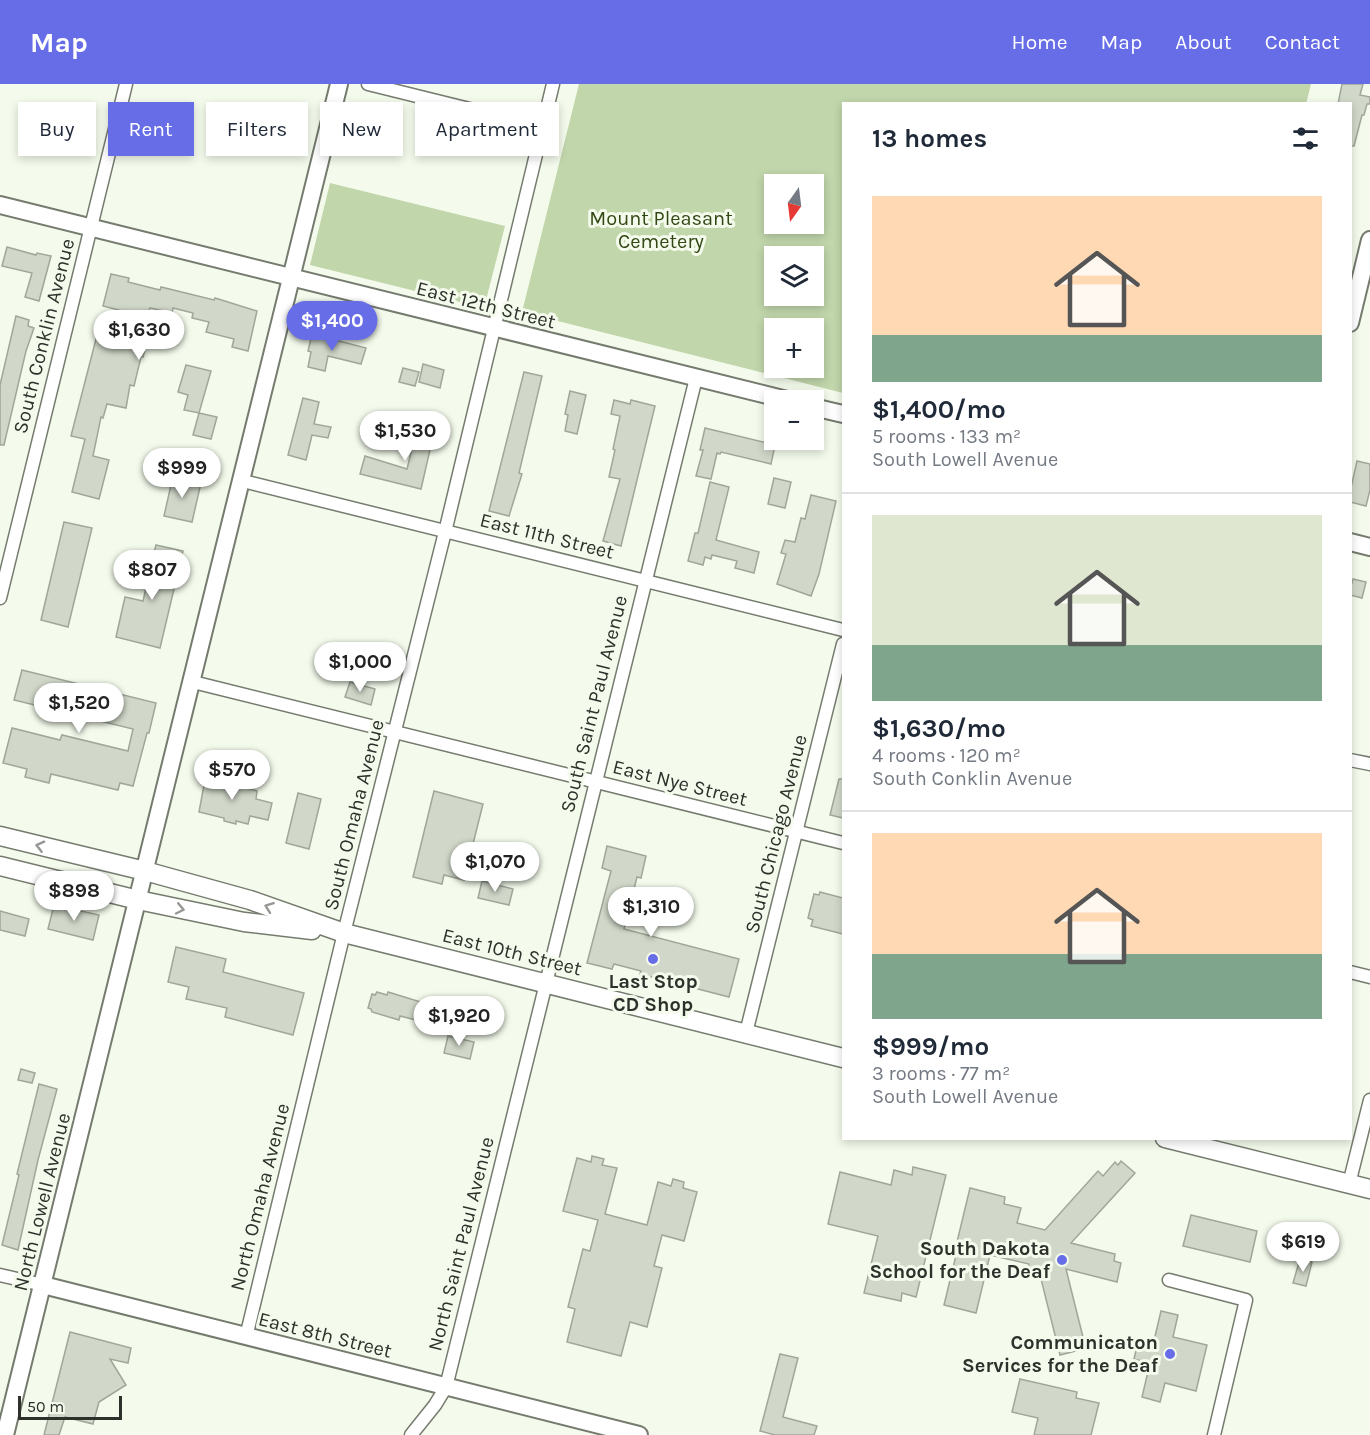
<!DOCTYPE html>
<html lang="en">
<head>
<meta charset="utf-8">
<style>
  body { margin:0; font-family:Karla,sans-serif; background:#f2f2f3; color:#1f2937; height:100vh; display:flex; flex-direction:column; font-size:22px; white-space:nowrap }
  * { box-sizing:border-box; margin:0 }
  p { font-size:20px; color:#747a83 }
  .icon { flex:none; width:33px; height:33px; fill:none; stroke:currentColor; stroke-width:2; stroke-linecap:round; stroke-linejoin:round }
  .map { position:relative; flex:1; overflow:hidden }
  .details { position:absolute; left:842px; top:18px; width:510px; height:1038px; display:flex; flex-direction:column; background:#fff; border-radius:0px; box-shadow:0 3px 9px #0003 }
  .details>* { flex:none }
  .top-card { position:absolute; left:18px; top:18px; width:570px; height:54px; display:flex; gap:12px }
  .needle { width:39px; rotate:194deg }
  .fabs { position:absolute; left:764px; top:90px; display:grid; gap:12px }
  .fabs a { display:grid; place-items:center; width:60px; height:60px; border-radius:0px; background:#fff; box-shadow:0 3px 9px #0003; font-size:30px }
  .scale { position:absolute; left:18px; bottom:15px; width:104px; box-sizing:border-box; padding-left:6px; border:3px solid #2e312b; border-top:0; font-size:16px; line-height:21px; white-space:nowrap; color:#2e312b; -webkit-text-stroke:4px #f4fbec; paint-order:stroke }
  .price { position:absolute; translate:-50% -51px; padding:0 14px; border-radius:21px; background:#fff; color:#222; font-size:20px; line-height:39px; filter:drop-shadow(0 2px 3px #0008) }
  .price::after { content:''; position:absolute; left:50%; top:36px; width:18px; height:14px; margin-left:-9px; background:inherit; clip-path:polygon(0 0,100% 0,50% 100%) }
  .price.selected { background:#676de6; color:#fff }
  ul { padding:0; list-style:none }
  li { display:grid; align-content:center; gap:12px; height:318px; padding:0 30px }
  li+li { border-top:2px solid #e0e1e3 }
  li span { display:grid; place-items:center; height:186px; border-radius:0px; color:#555 }
  li>.icon { margin-inline-start:auto }
  span .icon { width:108px; height:108px; fill:#fffc; stroke-width:1 }
  li b { font-size:26px }
  h2 { display:flex; justify-content:space-between; align-items:center; height:72px; padding:0 30px; font-size:26px }
  .tag { padding:0 21px; border-radius:0px; background:#fff; box-shadow:0 3px 9px #0003; font-size:21px; line-height:54px }
  .tag.selected { background:#676de6; color:#fff }
  header { display:flex; align-items:center; gap:36px; box-sizing:border-box; height:84px; padding:0 30px; background:#676de6; color:#fff }
  header strong { font-size:28px }
  nav { display:flex; gap:33px; margin-inline-start:auto; font-size:21px }
  .map>svg:first-child { display:block }
  .green { fill:#c1d6ab; fill-rule:evenodd }
  .building { fill:#d1d8c9; stroke:#a0a799; stroke-width:1.5 }
  .lines { fill:none; stroke-linecap:round; stroke-linejoin:round }
  .street-casing { stroke:#757b6e; stroke-width:15 }
  .secondary-casing { stroke:#757b6e; stroke-width:20 }
  .primary-casing { stroke:#757b6e; stroke-width:21 }
  .street { stroke:#fff; stroke-width:12 }
  .secondary { stroke:#fff; stroke-width:16 }
  .primary { stroke:#fff; stroke-width:18 }
  .oneway { stroke:#969895 }
  .poi-dot { fill:#676de6; stroke:#f4fbec; stroke-width:2 }
  .labels { text-anchor:middle; dominant-baseline:central; stroke-width:6; stroke-linejoin:round; paint-order:stroke }
  .park-label { font-size:20px; fill:#334815; stroke:#f4fbec }
  .street-label { font-size:20px; fill:#2e312b; stroke:#f4fbec }
  .poi-label { font-size:20px; font-weight:bold; fill:#2e312b; stroke:#f4fbec; text-anchor:end }
</style>
</head>
<body>
<header>
<strong>Map</strong>
<nav><a>Home</a><a>Map</a><a>About</a><a>Contact</a></nav>
</header>
<div class="map">
<svg width="1370" height="1351" viewBox="0 0 1370 1351">
  <rect width="100%" height="100%" fill="#f4fbec"/>
  <!-- green -->
  <g class="green">
    <path d="M579,0H1311L1306,20H843V309L522,228ZM774,100H813V140H774ZM774,172H813V212H774ZM774,244H813V284H774Z"/>
    <path d="M330,99L505,142L484,224L310,181Z"/>
  </g>
  <!-- building -->
  <g class="building">
    <path d="M1342,0H1363L1360,11L1370,13V20H1367L1364,31H1362L1354,62H1350V20H1338Z"/>
    <path d="M7,163L36,171L37,169L51,172L39,217L25,213L32,189L2,182Z"/>
    <path d="M111,190L129,194L128,198L160,206L161,203L214,216L215,214L257,227L248,267L232,263L234,255L206,248L209,238L192,234L193,229L173,224L172,229L150,224L140,260L146,261L143,273H141L134,302L130,301L126,324L107,320L103,334L101,333L93,372L109,376L99,415L72,408L85,355L71,352L96,255L128,263L133,239L128,237L130,229L103,222Z"/>
    <path d="M16,232L29,236L28,242L34,244L26,267L4,361H0V301Z"/>
    <path d="M312,250L366,264L361,280L328,272L325,287L308,283L311,268L308,267Z"/>
    <path d="M423,280L444,286L440,304L419,298Z"/>
    <path d="M186,281L211,287L199,329L184,326L188,311L178,308Z"/>
    <path d="M403,284L419,288L415,302L399,298Z"/>
    <path d="M524,288L542,292L519,389L522,390L509,432L489,427Z"/>
    <path d="M570,307L586,311L577,350L565,347L568,331L565,330Z"/>
    <path d="M303,314L319,318L314,340L331,343L328,354L312,351L306,376L288,371Z"/>
    <path d="M614,316L630,320L631,316L655,322L621,462L603,457L620,395L609,393L615,366L613,365L620,332L611,330Z"/>
    <path d="M199,329L217,333L211,355L193,351Z"/>
    <path d="M418,340L435,344L421,405L360,390L365,372L407,385Z"/>
    <path d="M705,344L775,361L771,380L721,368L720,370L717,369L711,395L696,392L703,366H700Z"/>
    <path d="M1357,377L1370,380V406L1366,422L1350,418V408Z"/>
    <path d="M173,392L201,399L192,438L164,432Z"/>
    <path d="M774,394L791,398L785,424L768,420Z"/>
    <path d="M710,398L729,403L716,456L759,468L754,489L735,484L737,477L712,471L711,475L705,473L703,481L688,477L695,449H698Z"/>
    <path d="M811,411L836,417L819,490L811,512L777,500L786,470L781,469L785,456L795,458L801,434L805,435Z"/>
    <path d="M64,438L92,444L68,543L41,536Z"/>
    <path d="M156,461L183,467L160,564L116,553L125,513L143,517Z"/>
    <path d="M1353,495L1366,498L1362,514L1350,511V498L1352,499Z"/>
    <path d="M22,586L156,619L149,649H147L133,702L120,699L118,706L51,690L49,699L25,693L27,685L3,679L12,644L60,656L62,651L128,667L133,645L14,616Z"/>
    <path d="M350,598L375,605L371,621L345,613Z"/>
    <path d="M211,688L245,697L243,703L257,707L256,715L272,719L268,736L250,732L248,740L236,737V740L224,737V734L199,728L204,701L208,702Z"/>
    <path d="M839,695H843V734L830,731Z"/>
    <path d="M434,707L483,720L464,796L444,791L442,800L413,793Z"/>
    <path d="M298,709L321,715L309,765L286,759Z"/>
    <path d="M607,762L646,772L641,794L637,793L624,845L739,875L729,913L640,890L641,887L614,880L612,885L587,879L611,787L602,784Z"/>
    <path d="M482,797L513,805L509,821L478,814Z"/>
    <path d="M820,808L843,814V850L811,842L813,836L808,834L814,810L819,811Z"/>
    <path d="M54,821L99,831L93,856L48,845Z"/>
    <path d="M0,827L29,835L25,852L0,846Z"/>
    <path d="M176,863L226,875L223,888L304,909L293,951L225,933L227,924L186,915L189,903L168,898Z"/>
    <path d="M377,908L387,911L388,908L424,919L420,937L400,932L399,936L372,928L371,925L368,924L372,910L375,911Z"/>
    <path d="M448,952L474,958L470,975L444,969Z"/>
    <path d="M21,985L35,989L32,999L18,996Z"/>
    <path d="M39,1000L57,1005L38,1076L18,1166L2,1161L19,1091L17,1090Z"/>
    <path d="M592,1072L604,1075L602,1081L617,1084L605,1130L647,1141L658,1098L671,1102L673,1095L684,1098L683,1104L697,1108L684,1157L662,1151L654,1182L662,1184L647,1243L630,1238L621,1272L567,1258L575,1225L568,1223L583,1165L590,1167L598,1136L563,1127L577,1074L591,1078Z"/>
    <path d="M1121,1077L1135,1089L1071,1159L1115,1170L1114,1177L1121,1179L1117,1198L1066,1185L1083,1253L1073,1255L1076,1267L1060,1271L1041,1195L1027,1191L1029,1180L990,1171L976,1229L944,1221L958,1163L956,1162L970,1104L1005,1113L1004,1120L1021,1124L1017,1139L1045,1146L1098,1087L1103,1092L1115,1078L1118,1081Z"/>
    <path d="M913,1083L946,1091L916,1213L902,1209L901,1217L864,1209L878,1152L828,1140L840,1088L891,1101L894,1086L912,1091Z"/>
    <path d="M1191,1131L1257,1147L1250,1178L1183,1162Z"/>
    <path d="M1300,1175L1312,1178L1306,1202L1293,1199Z"/>
    <path d="M1161,1227L1178,1231L1173,1253L1207,1261L1196,1307L1165,1299L1160,1318L1142,1313L1150,1279L1134,1275L1137,1262L1152,1265Z"/>
    <path d="M70,1248L131,1264L128,1279L110,1275L126,1301L99,1318L93,1340L65,1333L59,1351H44Z"/>
    <path d="M780,1270L798,1274L783,1333L817,1342L814,1351H775L760,1347Z"/>
    <path d="M1020,1295L1077,1308L1076,1314L1099,1319L1091,1351H1034L1038,1334L1012,1328Z"/>
  </g>
  <g class="lines">
    <defs>
      <g id="street">
        <path d="M368,0L542,43"/>
        <path d="M243,397L843,546"/>
        <path d="M0,514L126,0"/>
        <path d="M193,598L843,759"/>
        <path d="M1350,676L1370,680"/>
        <path d="M1350,888L1370,893"/>
        <path d="M746,949L843,560"/>
        <path d="M1349,1100L1370,1016"/>
        <path d="M0,1191L43,1201"/>
        <path d="M1169,1196L1246,1216L1214,1351"/>
        <path d="M246,1253L344,849L445,448L553,0"/>
        <path d="M411,1351L435,1321L446,1303L696,294"/>
      </g>
      <g id="secondary">
        <path d="M0,121L787,316"/>
        <path d="M1350,239L1370,156"/>
        <path d="M813,323L843,330"/>
        <path d="M1350,458L1370,463"/>
        <path d="M43,1201L639,1351"/>
        <path d="M5,1351L339,0"/>
      </g>
      <g id="primary">
        <path d="M0,752L145,787L250,816L344,849L843,974"/>
        <path d="M0,782L138,816L244,838L312,846"/>
        <path d="M1165,1054L1370,1105"/>
      </g>
    </defs>
    <!-- street casing -->
    <use href="#street" class="street-casing"/>
    <!-- secondary casing -->
    <use href="#secondary" class="secondary-casing"/>
    <!-- primary casing -->
    <use href="#primary" class="primary-casing"/>
    <!-- street -->
    <use href="#street" class="street"/>
    <!-- secondary -->
    <use href="#secondary" class="secondary"/>
    <!-- primary -->
    <use href="#primary" class="primary"/>
  </g>
  <!-- one-way arrows -->
  <defs><path id="oneway-chevron" d="M-2-3.5L2.5 0L-2 3.5" fill="none" stroke-width="1.6" stroke-linecap="round" stroke-linejoin="round" transform="scale(1.5)"/></defs>
  <g class="oneway">
    <use href="#oneway-chevron" transform="translate(40 762) rotate(-166)"/>
    <use href="#oneway-chevron" transform="translate(269 823) rotate(-160)"/>
    <use href="#oneway-chevron" transform="translate(180 825) rotate(12)"/>
  </g>
  <!-- markers -->
  <g class="poi-dot">
    <circle cx="653" cy="875" r="6"/>
    <circle cx="1062" cy="1176" r="6"/>
    <circle cx="1170" cy="1270" r="6"/>
  </g>
  <g class="labels">
    <!-- park labels -->
    <g class="park-label">
      <text x="661" y="134">Mount Pleasant<tspan x="661" dy="23">Cemetery</tspan></text>
    </g>
    <!-- street labels -->
    <g class="street-label">
      <text transform="translate(486 221) rotate(14)">East 12th Street</text>
      <text transform="translate(44 252) rotate(-76)">South Conklin Avenue</text>
      <text transform="translate(547 452) rotate(14)">East 11th Street</text>
      <text transform="translate(594 620) rotate(-76)">South Saint Paul Avenue</text>
      <text transform="translate(680 699) rotate(14)">East Nye Street</text>
      <text transform="translate(354 731) rotate(-76)">South Omaha Avenue</text>
      <text transform="translate(776 750) rotate(-76)">South Chicago Avenue</text>
      <text transform="translate(512 868) rotate(14)">East 10th Street</text>
      <text transform="translate(260 1113) rotate(-76)">North Omaha Avenue</text>
      <text transform="translate(42 1118) rotate(-76)">North Lowell Avenue</text>
      <text transform="translate(461 1160) rotate(-76)">North Saint Paul Avenue</text>
      <text transform="translate(325 1251) rotate(14)">East 8th Street</text>
    </g>
    <!-- poi labels -->
    <g class="poi-label">
      <text x="653" y="897" text-anchor="middle">Last Stop<tspan x="653" dy="23">CD Shop</tspan></text>
      <text x="1050" y="1164">South Dakota<tspan x="1050" dy="23">School for the Deaf</tspan></text>
      <text x="1158" y="1258">Communicaton<tspan x="1158" dy="23">Services for the Deaf</tspan></text>
    </g>
  </g>
</svg>
<div class="fabs">
<a><svg class="needle" viewBox="-14 -14 28 28"><path d="M0-13l5 13h-10z" fill="#e53935"/><path d="M0 13l5-13h-10z" fill="#747a83"/></svg></a>
<a><svg class="icon" aria-label="layers" viewBox="0 0 24 24"><path d="M12 4l9 5-9 5-9-5zM3 14l9 5 9-5"/></svg></a>
<a>+</a>
<a>−</a>
</div>
<div class="scale">50 m</div>
<b class="price selected" style="left:332px;top:268px">$1,400</b>
<b class="price" style="left:139px;top:277px">$1,630</b>
<b class="price" style="left:405px;top:378px">$1,530</b>
<b class="price" style="left:182px;top:415px">$999</b>
<b class="price" style="left:152px;top:517px">$807</b>
<b class="price" style="left:360px;top:609px">$1,000</b>
<b class="price" style="left:79px;top:650px">$1,520</b>
<b class="price" style="left:232px;top:717px">$570</b>
<b class="price" style="left:495px;top:809px">$1,070</b>
<b class="price" style="left:74px;top:838px">$898</b>
<b class="price" style="left:651px;top:854px">$1,310</b>
<b class="price" style="left:459px;top:963px">$1,920</b>
<b class="price" style="left:1303px;top:1189px">$619</b>
<div class="top-card">
<a class="tag">Buy</a>
<a class="tag selected">Rent</a>
<a class="tag">Filters</a>
<a class="tag">New</a>
<a class="tag">Apartment</a>
</div>
<section class="details">
<h2>13 homes<svg class="icon" aria-label="filters" viewBox="0 0 24 24"><path d="M4 7h16M4 17h16"/><circle cx="9" cy="7" r="2"/><circle cx="15" cy="17" r="2"/></svg></h2>
<ul>
<li><span style="background:linear-gradient(#ffd9b3 75%,#7fa58c 0)"><svg class="icon" aria-label="home" viewBox="0 0 24 24"><path d="M3 11l9-7 9 7M6 9v11h12V9"/></svg></span><div><b>$1,400/mo</b><p>5 rooms · 133 m²</p><p>South Lowell Avenue</p></div></li>
<li><span style="background:linear-gradient(#dfe7d0 70%,#7fa58c 0)"><svg class="icon" aria-label="home" viewBox="0 0 24 24"><path d="M3 11l9-7 9 7M6 9v11h12V9"/></svg></span><div><b>$1,630/mo</b><p>4 rooms · 120 m²</p><p>South Conklin Avenue</p></div></li>
<li><span style="background:linear-gradient(#ffd9b3 65%,#7fa58c 0)"><svg class="icon" aria-label="home" viewBox="0 0 24 24"><path d="M3 11l9-7 9 7M6 9v11h12V9"/></svg></span><div><b>$999/mo</b><p>3 rooms · 77 m²</p><p>South Lowell Avenue</p></div></li>
</ul>
</section>
</div>
</body>
</html>
